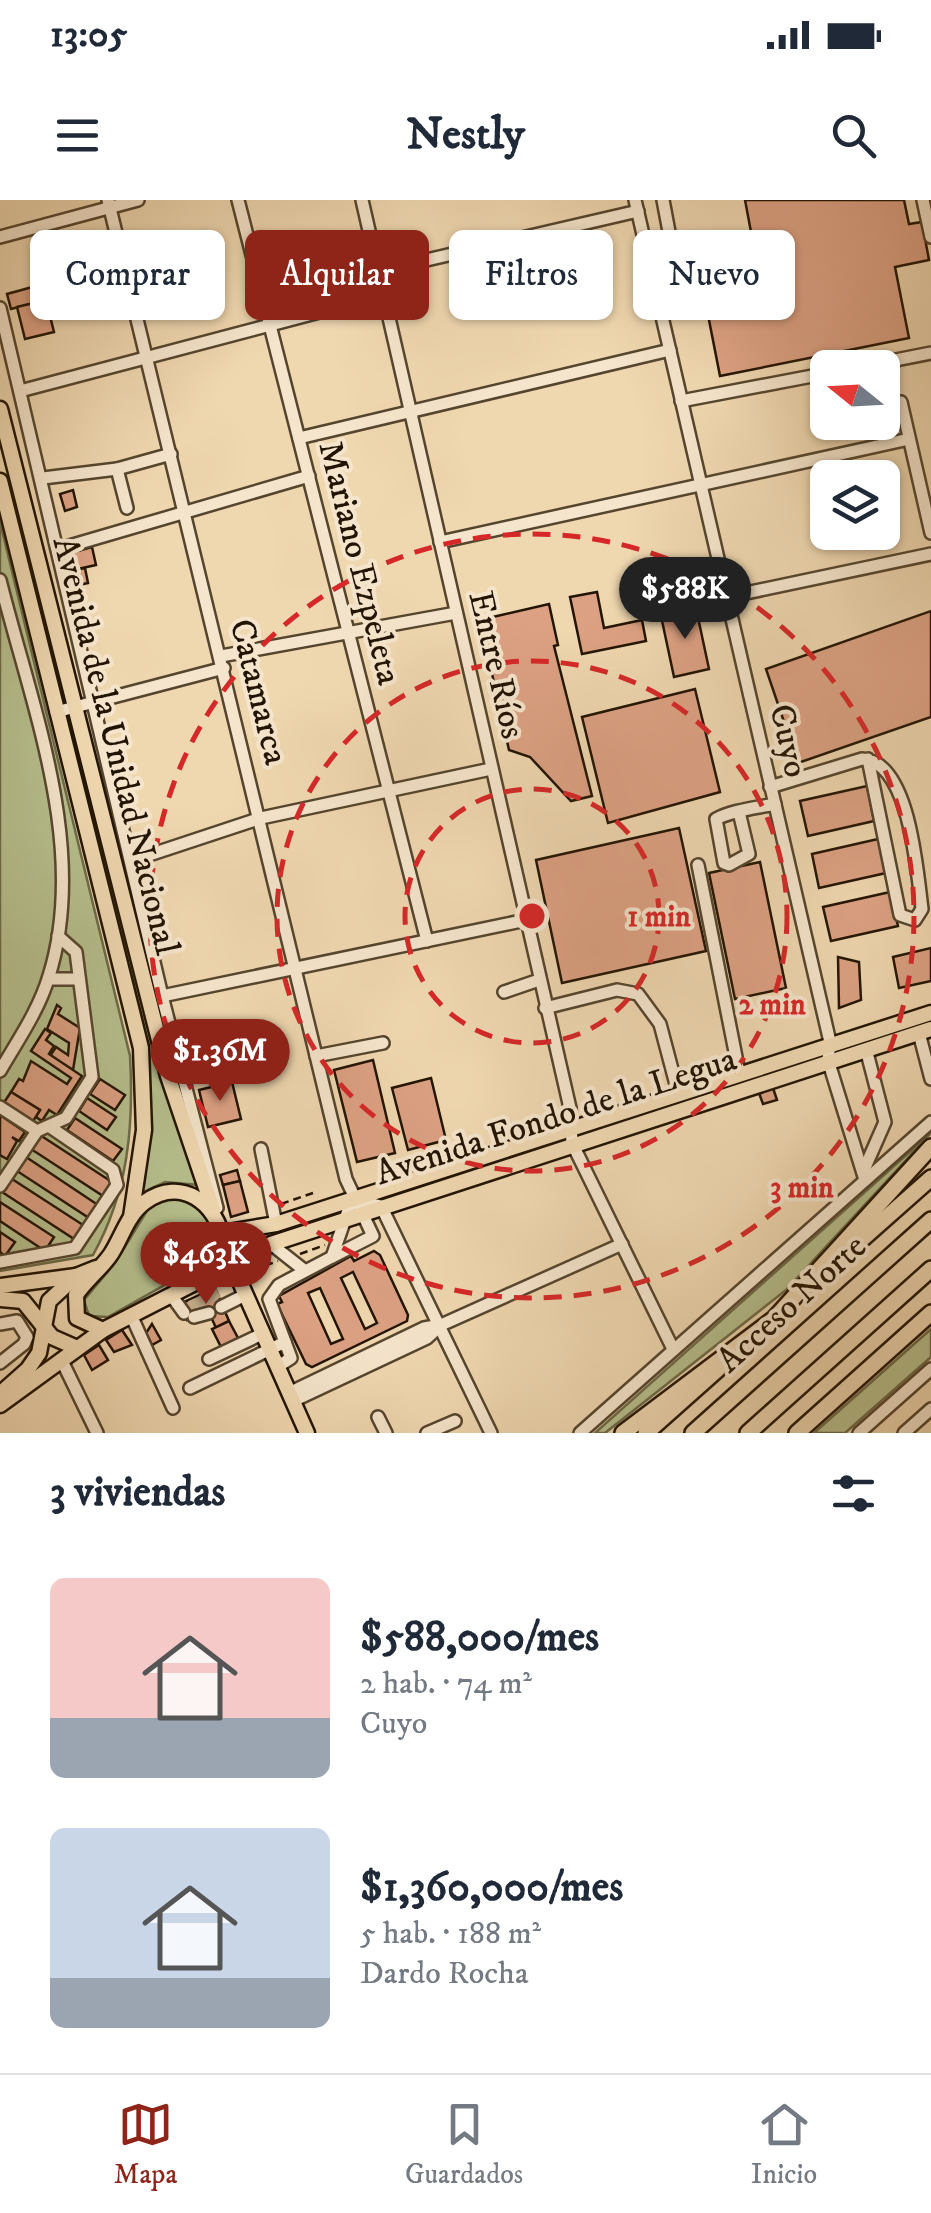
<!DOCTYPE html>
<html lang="es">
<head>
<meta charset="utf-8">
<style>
  body { margin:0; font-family:"IM FELL DW Pica",serif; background:#f2f2f3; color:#1f2937; height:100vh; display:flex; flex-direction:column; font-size:38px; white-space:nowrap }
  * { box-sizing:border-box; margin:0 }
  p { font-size:32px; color:#747a83 }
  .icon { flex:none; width:55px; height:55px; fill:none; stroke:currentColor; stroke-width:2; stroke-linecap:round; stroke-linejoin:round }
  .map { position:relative; height:1233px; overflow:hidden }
  .drawer { display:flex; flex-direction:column; background:#fff; flex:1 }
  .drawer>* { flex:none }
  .hud { position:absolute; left:30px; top:30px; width:872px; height:90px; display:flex; gap:20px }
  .needle { width:65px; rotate:288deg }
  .controls { position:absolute; left:810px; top:150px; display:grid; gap:20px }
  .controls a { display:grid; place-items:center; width:90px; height:90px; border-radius:15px; background:#fff; box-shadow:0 2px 8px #0004; font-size:50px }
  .price { position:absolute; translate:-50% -85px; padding:0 22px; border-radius:35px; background:#8f2418; color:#fff; font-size:32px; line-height:65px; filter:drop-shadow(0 2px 5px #0008) }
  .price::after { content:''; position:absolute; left:50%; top:60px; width:30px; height:22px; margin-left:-15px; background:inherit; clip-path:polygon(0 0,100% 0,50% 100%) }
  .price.current { background:#222; color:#fff }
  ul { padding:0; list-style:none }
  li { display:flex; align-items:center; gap:30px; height:250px; padding:0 50px }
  li span { display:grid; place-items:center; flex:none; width:280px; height:200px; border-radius:15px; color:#555 }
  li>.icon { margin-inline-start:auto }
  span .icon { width:120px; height:120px; fill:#fffc; stroke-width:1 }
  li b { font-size:42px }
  h2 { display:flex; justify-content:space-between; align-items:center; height:120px; padding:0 50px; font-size:42px }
  .tag { padding:0 35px; border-radius:15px; background:#fff; box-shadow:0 2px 8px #0004; font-size:35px; line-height:90px }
  .tag.current { background:#8f2418; color:#fff }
  .status { display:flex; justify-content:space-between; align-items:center; height:70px; padding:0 50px; background:#fff; direction:ltr }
  .status svg { height:28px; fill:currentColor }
  header { display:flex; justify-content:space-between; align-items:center; height:130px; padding:0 50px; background:#fff; font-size:45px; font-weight:700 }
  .menu { display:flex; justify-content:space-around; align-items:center; height:140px; border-top:2px solid #e0e1e3; background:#fff; font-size:28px; color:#747a83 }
  .menu a { display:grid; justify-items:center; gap:5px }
  .menu .current { color:#8f2418 }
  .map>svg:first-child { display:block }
  .green { fill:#b6bf8d; stroke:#6c6a48; stroke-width:2.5 }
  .building { fill:#dca183; stroke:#221403; stroke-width:2.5; fill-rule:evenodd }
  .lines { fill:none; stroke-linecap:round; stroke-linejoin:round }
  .minor-tunnel { stroke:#c6b08d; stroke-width:11; stroke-dasharray:11 5.5; stroke-linecap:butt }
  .minor-casing { stroke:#55452e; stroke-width:16 }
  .major-casing { stroke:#221403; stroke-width:19 }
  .highway-casing { stroke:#221403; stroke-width:20 }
  .path { stroke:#221403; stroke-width:2.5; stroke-dasharray:8 5; stroke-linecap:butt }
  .minor { stroke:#f5e5cc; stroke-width:11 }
  .major { stroke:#efd7b0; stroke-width:14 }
  .highway { stroke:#efd7b0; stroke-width:15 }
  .ring { fill:none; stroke:#d62828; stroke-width:5; stroke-dasharray:18 12 }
  .labels { text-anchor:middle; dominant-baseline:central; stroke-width:8; stroke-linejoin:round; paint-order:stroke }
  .street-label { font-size:35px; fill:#221403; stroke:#f5e5cc }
  .centre { fill:#d62828; stroke:#f5e5cc; stroke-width:5 }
  .ring-label { font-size:30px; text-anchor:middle; font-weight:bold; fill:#d62828; stroke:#f5e5cc; stroke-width:8; stroke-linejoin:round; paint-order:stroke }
</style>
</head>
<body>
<div class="status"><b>13:05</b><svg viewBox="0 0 49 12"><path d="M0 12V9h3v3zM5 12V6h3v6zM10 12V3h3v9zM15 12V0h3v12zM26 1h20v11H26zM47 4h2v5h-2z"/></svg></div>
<header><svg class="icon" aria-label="menu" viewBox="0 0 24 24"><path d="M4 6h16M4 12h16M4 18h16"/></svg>Nestly<svg class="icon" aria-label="search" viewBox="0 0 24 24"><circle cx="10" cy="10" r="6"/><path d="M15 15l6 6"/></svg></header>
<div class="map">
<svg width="931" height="1233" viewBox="0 0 931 1233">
  <rect width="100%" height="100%" fill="#efd7b0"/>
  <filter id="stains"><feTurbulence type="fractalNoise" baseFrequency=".002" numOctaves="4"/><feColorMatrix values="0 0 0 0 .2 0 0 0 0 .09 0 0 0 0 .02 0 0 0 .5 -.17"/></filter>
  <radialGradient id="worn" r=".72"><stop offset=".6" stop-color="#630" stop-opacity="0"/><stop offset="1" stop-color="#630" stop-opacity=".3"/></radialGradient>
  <!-- green -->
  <g class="green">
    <path d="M0,322L130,856C134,927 128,992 93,1055L0,1071Z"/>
    <path d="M74,538L166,891L199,985L165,982L142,993L151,931L148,843Z"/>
    <path d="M931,933L786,1090L605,1233H595Z"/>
    <path d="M183,997C210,1011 224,1029 209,1060L108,1117L89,1116L84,1100L115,1063L148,1009L158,1001Z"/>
    <path d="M931,1129V1157L845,1233H814Z"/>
  </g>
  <!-- building -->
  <g class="building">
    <path d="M745,0H904L909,24L922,22L929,60L895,67L909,138L720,176L698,64L755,53Z"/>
    <path d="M47,83L51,99L11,109L7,94Z"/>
    <path d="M46,100L54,132L25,139L17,107Z"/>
    <path d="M73,290L77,307L65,311L60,294Z"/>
    <path d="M92,347L96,365L78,369L74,352Z"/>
    <path d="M85,368L88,383L74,386L71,371Z"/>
    <path d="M597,392L604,428L642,420L646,441L582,454L570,397Z"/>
    <path d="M549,404L558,445L554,446L592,596L571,601L530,557L509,550L480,420Z"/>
    <path d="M696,408L709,469L674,477L661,416Z"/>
    <path d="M931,411V517L798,563L766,469Z"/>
    <path d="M695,489L720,592L608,623L582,517Z"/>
    <path d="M867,586L874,621L808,636L800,601Z"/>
    <path d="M679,628L706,751L562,783L536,660Z"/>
    <path d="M878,639L886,673L819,688L812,654Z"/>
    <path d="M760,662L786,788L735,799L709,673Z"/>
    <path d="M890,692L898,726L831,741L823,707Z"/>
    <path d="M931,748V781L899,788L893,757Z"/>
    <path d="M838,757L859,762L861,800L839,808Z"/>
    <path d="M57,805L61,808L58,814L80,828L73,870L50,856L56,847L68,855L69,843L47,829Z"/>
    <path d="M45,829L51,833L46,840L54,846L49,854L82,876L57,915L49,910L42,921L36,917L40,910L11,892L19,879L23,881L31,861L67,884L71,878L31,851Z"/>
    <path d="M373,860L395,953L357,962L334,870Z"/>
    <path d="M431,878L446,940L408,950L392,888Z"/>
    <path d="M100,879L125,895L115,910L90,894Z"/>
    <path d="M232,882L241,919L208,927L199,890Z"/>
    <path d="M773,888L777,900L763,904L759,893Z"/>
    <path d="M11,892L40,910L32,923L3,904Z"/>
    <path d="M87,898L116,917L107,930L79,911Z"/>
    <path d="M0,915L25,932L19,941L12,937L17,941L7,959L0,955Z"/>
    <path d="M75,918L122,949L113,961L67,930Z"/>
    <path d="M40,935L112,982L103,996L31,949Z"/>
    <path d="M26,957L98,1005L89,1018L17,971Z"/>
    <path d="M237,970L240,981L223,985L220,975Z"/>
    <path d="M12,979L83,1025L74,1039L2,992Z"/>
    <path d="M240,981L248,1012L231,1017L223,985Z"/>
    <path d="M0,1002L54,1037L45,1051L0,1021Z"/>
    <path d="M0,1032L15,1042L5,1056L0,1052Z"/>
    <path d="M374,1051L380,1055L408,1115L407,1121L312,1167L306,1164L277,1104L282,1102L279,1096L351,1056L354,1061ZM353,1072L377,1123L365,1129L341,1078ZM320,1088L343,1139L331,1144L308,1093Z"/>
    <path d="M215,1088L229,1121L216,1128L208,1110L187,1120L180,1104Z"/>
    <path d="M229,1121L238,1138L221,1147L212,1129Z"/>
    <path d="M152,1124L161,1140L152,1145L146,1133Z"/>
    <path d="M122,1130L132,1145L114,1152L106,1140Z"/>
    <path d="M99,1145L108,1160L92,1170L84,1155Z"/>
  </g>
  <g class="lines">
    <!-- minor-tunnel -->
    <g class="minor-tunnel">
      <path d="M211,1090L219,1108"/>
      <path d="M203,1094L211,1112"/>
      <path d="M193,1099L200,1114"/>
    </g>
    <defs>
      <g id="minor">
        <path d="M108,0L346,979L373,1036L332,1057"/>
        <path d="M238,0L427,741"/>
        <path d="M362,0L570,908L572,943L673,1149"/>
        <path d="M635,0L830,842L828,860L865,980"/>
        <path d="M923,0L931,37"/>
        <path d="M0,37L138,0"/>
        <path d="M645,40L670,37L663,0"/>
        <path d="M379,71L638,11"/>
        <path d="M0,108L162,796L217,1008"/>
        <path d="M855,168L931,153"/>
        <path d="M20,191L384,95"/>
        <path d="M681,201L828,173"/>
        <path d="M901,202L931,333"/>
        <path d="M299,238L670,150"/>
        <path d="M117,269L127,308"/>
        <path d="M43,278L117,269L171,254"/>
        <path d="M440,342L909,239"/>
        <path d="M59,349L309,276"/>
        <path d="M0,380C31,505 89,648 49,776C39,810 18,840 0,871"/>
        <path d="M727,397L931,354"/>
        <path d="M221,456L456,413"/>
        <path d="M56,512L224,468"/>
        <path d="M770,587L862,559C910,561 917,672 922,709L915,720L900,715L868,559"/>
        <path d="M739,612L749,654L729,665L724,663L716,619C733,610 756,608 775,604"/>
        <path d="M131,661L261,618L491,569"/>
        <path d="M698,665L739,872"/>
        <path d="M49,779H79"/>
        <path d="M504,792L539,780"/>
        <path d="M162,796L526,720"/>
        <path d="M545,808L617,790L638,794L660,824L678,892"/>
        <path d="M919,833L931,879"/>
        <path d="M316,856L383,843"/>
        <path d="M0,907L37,931"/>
        <path d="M261,949L276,1024"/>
        <path d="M863,972L885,922L866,849"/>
        <path d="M0,986L37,931L66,918L92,877L76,752L58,736"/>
        <path d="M356,1000L381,1006L491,1233"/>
        <path d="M271,1044L304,1070"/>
        <path d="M0,1062L75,1048L117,985L113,970L50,927"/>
        <path d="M171,1095L184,1113"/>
        <path d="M221,1107L245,1095"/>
        <path d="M131,1115L173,1208"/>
        <path d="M194,1117L209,1113"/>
        <path d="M0,1124L17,1121L27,1137L24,1144L0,1163"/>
        <path d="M61,1159L97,1233"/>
        <path d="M209,1159L262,1134"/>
        <path d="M277,1167L291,1158L285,1142"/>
        <path d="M190,1188L285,1142L269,1099L279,1085L332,1057L352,999"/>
        <path d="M289,1193L424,1128L441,1125L622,1044"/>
        <path d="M293,1201L427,1138L441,1125"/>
        <path d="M378,1217L386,1233"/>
        <path d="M427,1233L455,1221"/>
        <path d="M580,1233L931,922"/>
        <path d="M859,1233L931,1169"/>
        <path d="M904,1233L931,1209"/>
      </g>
      <g id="major">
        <path d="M0,209L168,876L213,1009"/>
        <path d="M0,281L141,848L144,930L131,1017"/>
        <path d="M222,1033L276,1024L931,813"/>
        <path d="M228,1055L307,1233"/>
        <path d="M0,1086L76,1076"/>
        <path d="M0,1099L23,1101L52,1137L77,1148"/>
        <path d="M103,1130L77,1118L76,1095C86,1080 101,1069 111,1054C122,1037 128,1014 145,1002C181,976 217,1003 223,1041L209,1074"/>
        <path d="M0,1194L28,1169L39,1153L49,1101L76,1076L96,1068"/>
        <path d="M0,1205L103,1130L271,1044L931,829"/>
      </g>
      <g id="highway">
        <path d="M835,1063L931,978"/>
        <path d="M623,1233L774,1119L931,947"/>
        <path d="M646,1233L718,1169"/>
        <path d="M693,1233L931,1020"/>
        <path d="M748,1233L931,1069"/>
        <path d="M797,1233L931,1113"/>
      </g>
    </defs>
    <!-- minor casing -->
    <use href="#minor" class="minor-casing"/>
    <!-- major casing -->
    <use href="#major" class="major-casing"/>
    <!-- highway casing -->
    <use href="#highway" class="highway-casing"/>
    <!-- path -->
    <g class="path">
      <path d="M281,1004L313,993"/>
      <path d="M300,1054L325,1045"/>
      <path d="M253,1070L278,1061"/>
    </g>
    <!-- minor -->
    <use href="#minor" class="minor"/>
    <!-- major -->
    <use href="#major" class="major"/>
    <!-- highway -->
    <use href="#highway" class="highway"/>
  </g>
  <!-- distance rings -->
  <g class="ring">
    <circle cx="532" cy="716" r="127"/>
    <circle cx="532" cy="716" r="255"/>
    <circle cx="532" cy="716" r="382"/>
  </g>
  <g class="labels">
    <!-- street labels -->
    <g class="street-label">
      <text transform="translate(359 363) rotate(76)">Mariano Ezpeleta</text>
      <text transform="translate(496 465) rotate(77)">Entre Ríos</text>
      <text transform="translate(258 492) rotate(76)">Catamarca</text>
      <text transform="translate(788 541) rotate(77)">Cuyo</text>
      <text transform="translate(115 546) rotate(76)">Avenida de la Unidad Nacional</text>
      <text transform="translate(556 917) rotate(-18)">Avenida Fondo de la Legua</text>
      <text transform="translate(792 1104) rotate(-42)">Acceso Norte</text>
    </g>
  </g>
  <circle cx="532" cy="716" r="15" class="centre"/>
  <g class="ring-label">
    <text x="659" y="726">1 min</text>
    <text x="772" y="814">2 min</text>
    <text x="802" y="997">3 min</text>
  </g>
  <rect width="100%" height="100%" filter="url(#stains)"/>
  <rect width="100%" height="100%" fill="url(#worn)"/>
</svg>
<div class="controls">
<a><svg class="needle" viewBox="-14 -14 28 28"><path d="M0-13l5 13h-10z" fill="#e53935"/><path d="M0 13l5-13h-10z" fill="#747a83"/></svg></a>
<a><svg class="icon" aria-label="layers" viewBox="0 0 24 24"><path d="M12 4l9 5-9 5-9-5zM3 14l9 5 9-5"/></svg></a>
</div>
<b class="price current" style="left:685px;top:442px">$588K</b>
<b class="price" style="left:220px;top:904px">$1.36M</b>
<b class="price" style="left:206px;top:1107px">$463K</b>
<div class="hud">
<a class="tag">Comprar</a>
<a class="tag current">Alquilar</a>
<a class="tag">Filtros</a>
<a class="tag">Nuevo</a>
</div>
</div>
<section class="drawer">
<h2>3 viviendas<svg class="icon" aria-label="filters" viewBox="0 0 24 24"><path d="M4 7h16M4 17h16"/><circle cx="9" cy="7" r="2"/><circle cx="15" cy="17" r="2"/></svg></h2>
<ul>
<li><span style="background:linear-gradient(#f6c9c9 70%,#9aa5b1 0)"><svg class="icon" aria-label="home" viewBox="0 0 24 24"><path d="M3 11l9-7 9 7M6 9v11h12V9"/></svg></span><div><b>$588,000/mes</b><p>2 hab. · 74 m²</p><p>Cuyo</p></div></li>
<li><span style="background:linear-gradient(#c9d6e8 75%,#9aa5b1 0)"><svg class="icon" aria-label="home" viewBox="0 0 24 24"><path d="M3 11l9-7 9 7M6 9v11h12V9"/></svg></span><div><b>$1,360,000/mes</b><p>5 hab. · 188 m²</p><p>Dardo Rocha</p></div></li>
</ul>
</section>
<nav class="menu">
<a class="current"><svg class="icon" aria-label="map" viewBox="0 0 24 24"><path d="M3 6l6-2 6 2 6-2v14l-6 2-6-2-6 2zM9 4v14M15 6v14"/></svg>Mapa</a>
<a><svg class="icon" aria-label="saved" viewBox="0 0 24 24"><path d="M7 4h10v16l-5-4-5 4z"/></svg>Guardados</a>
<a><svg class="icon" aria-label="home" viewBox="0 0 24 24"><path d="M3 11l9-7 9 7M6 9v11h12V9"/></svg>Inicio</a>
</nav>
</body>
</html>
